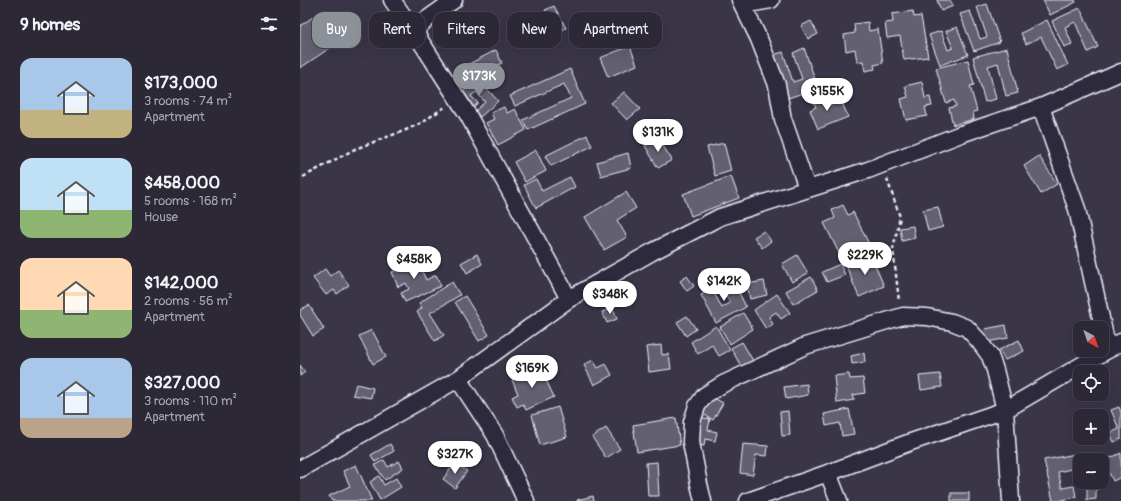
<!DOCTYPE html>
<html lang="en">
<head>
<meta charset="utf-8">
<style>
  body { margin:0; font-family:Pangolin,sans-serif; background:#34303e; color:#f1f3f6; height:100vh; display:flex; flex-direction:column; font-size:15px; white-space:nowrap }
  * { box-sizing:border-box; margin:0 }
  p { font-size:13px; color:#a6a6ad }
  .icon { flex:none; width:22px; height:22px; fill:none; stroke:currentColor; stroke-width:2; stroke-linecap:round; stroke-linejoin:round }
  .map { position:relative; flex:1; overflow:hidden }
  .sheet { display:flex; flex-direction:column; background:#2c2836; width:300px }
  .sheet>* { flex:none }
  .guide { position:absolute; left:12px; top:12px; width:380px; height:36px; display:flex; gap:8px }
  .needle { width:26px; rotate:140deg }
  .controls { position:absolute; left:773px; top:321px; display:grid; gap:8px }
  .controls a { display:grid; place-items:center; width:36px; height:36px; border-radius:8px; background:#2c2836; box-shadow:0 4px 16px #0002,0 0 0 1px #484451; font-size:20px }
  .price { position:absolute; translate:-50% -34px; padding:0 9px; border-radius:14px; background:#fff; color:#222; font-size:13px; line-height:26px; filter:drop-shadow(0 1px 2px #0008) }
  .price::after { content:''; position:absolute; left:50%; top:24px; width:12px; height:9px; margin-left:-6px; background:inherit; clip-path:polygon(0 0,100% 0,50% 100%) }
  .price.active { background:#8c9099; color:#fff }
  ul { padding:0; list-style:none }
  li { display:flex; align-items:center; gap:12px; height:100px; padding:0 20px }
  li span { display:grid; place-items:center; flex:none; width:112px; height:80px; border-radius:12px; color:#555 }
  li>.icon { margin-inline-start:auto }
  span .icon { width:48px; height:48px; fill:#fffc; stroke-width:1 }
  li b { font-size:17px }
  h2 { display:flex; justify-content:space-between; align-items:center; height:48px; padding:0 20px; font-size:17px }
  .pill { padding:0 14px; border-radius:12px; background:#2c2836; box-shadow:0 4px 16px #0002,0 0 0 1px #484451; font-size:14px; line-height:36px }
  .pill.active { background:#8c9099; color:#fff }
  main { display:flex; flex:1; min-height:0 }
  .map>svg:first-child { display:block }
  .building { fill:#636171; stroke:#e8f1f8 }
  .lines { fill:none; stroke-linecap:round; stroke-linejoin:round }
  .street-casing { stroke:#e8f1f8; stroke-width:19 }
  .path { stroke:#e8f1f8; stroke-width:2.5; stroke-dasharray:4 3; stroke-linecap:butt }
  .street { stroke:#2f2a3d; stroke-width:16 }
</style>
</head>
<body>
<main>
<section class="sheet">
<h2>9 homes<svg class="icon" aria-label="filters" viewBox="0 0 24 24"><path d="M4 7h16M4 17h16"/><circle cx="9" cy="7" r="2"/><circle cx="15" cy="17" r="2"/></svg></h2>
<ul>
<li><span style="background:linear-gradient(#a9c7e8 65%,#c2b280 0)"><svg class="icon" aria-label="home" viewBox="0 0 24 24"><path d="M3 11l9-7 9 7M6 9v11h12V9"/></svg></span><div><b>$173,000</b><p>3 rooms · 74 m²</p><p>Apartment</p></div></li>
<li><span style="background:linear-gradient(#bfe0f5 65%,#8fb573 0)"><svg class="icon" aria-label="home" viewBox="0 0 24 24"><path d="M3 11l9-7 9 7M6 9v11h12V9"/></svg></span><div><b>$458,000</b><p>5 rooms · 168 m²</p><p>House</p></div></li>
<li><span style="background:linear-gradient(#ffd9b3 65%,#8fb573 0)"><svg class="icon" aria-label="home" viewBox="0 0 24 24"><path d="M3 11l9-7 9 7M6 9v11h12V9"/></svg></span><div><b>$142,000</b><p>2 rooms · 56 m²</p><p>Apartment</p></div></li>
<li><span style="background:linear-gradient(#a9c7e8 75%,#b9a48a 0)"><svg class="icon" aria-label="home" viewBox="0 0 24 24"><path d="M3 11l9-7 9 7M6 9v11h12V9"/></svg></span><div><b>$327,000</b><p>3 rooms · 110 m²</p><p>Apartment</p></div></li>
</ul>
</section>
<div class="map">
<svg width="821" height="501" viewBox="0 0 821 501">
  <rect width="100%" height="100%" fill="#3a3648"/>
  <filter id="ink" filterUnits="userSpaceOnUse"><feTurbulence type="fractalNoise" baseFrequency=".025" numOctaves="2"/><feDisplacementMap in="SourceGraphic" scale="8" xChannelSelector="R" yChannelSelector="G"/><feConvolveMatrix kernelMatrix="1 2 1 2 8 2 1 2 1" color-interpolation-filters="sRGB"/></filter>
  <g filter="url(#ink)">
    <!-- building -->
    <g class="building">
      <path d="M637,0H650L653,6L641,11Z"/>
      <path d="M743,0H775L776,2L750,15Z"/>
      <path d="M687,4L700,42L674,51L660,14L670,11L680,39L687,37L677,7Z"/>
      <path d="M254,6L266,28L250,36L246,28L253,24L245,10Z"/>
      <path d="M780,8L798,47L788,52L775,22L765,27L772,44L764,47L752,21Z"/>
      <path d="M613,11L614,17L621,16L628,57L604,60L600,36L587,38L585,23L593,22L592,14Z"/>
      <path d="M20,12L39,42L0,68V26Z"/>
      <path d="M747,20L768,65L757,70L741,37L726,44L721,33Z"/>
      <path d="M511,21L518,34L508,39L501,26Z"/>
      <path d="M568,22L569,31L578,29L583,63L574,65L575,69L565,71L563,61L557,62L555,49L546,51L544,35L555,33L554,24Z"/>
      <path d="M657,27L668,55L640,65L629,35L641,31L648,50L653,48L646,31Z"/>
      <path d="M330,46L337,65L308,77L300,58Z"/>
      <path d="M504,48L518,88L485,99L470,56L483,52L493,82L502,79L493,53Z"/>
      <path d="M707,48L718,93L706,96L698,63L688,66L696,99L685,102L673,57Z"/>
      <path d="M196,50L202,63L173,78L167,65Z"/>
      <path d="M668,60L674,85L670,86L677,111L673,112L674,119L653,125L649,108L656,106L654,100L646,103L636,68Z"/>
      <path d="M270,69L285,104L228,130L223,120L271,98L264,84L215,106L210,96Z"/>
      <path d="M178,79L198,101L180,117L175,111L185,102L176,92L171,96L178,103L171,109L159,95Z"/>
      <path d="M622,82L625,98L630,97L632,106L625,107L627,116L606,120L601,99L608,97L605,86Z"/>
      <path d="M324,92L340,109L327,120L311,103Z"/>
      <path d="M524,94L529,105L541,100L548,117L518,129L510,110L516,107L512,99Z"/>
      <path d="M204,107L207,113L215,109L226,130L198,145L186,123L194,119L191,113Z"/>
      <path d="M287,135L292,146L251,166L245,156Z"/>
      <path d="M358,138L372,160L358,168L345,146Z"/>
      <path d="M424,143L431,171L415,176L407,147Z"/>
      <path d="M236,150L246,171L225,182L214,162Z"/>
      <path d="M328,153L331,168L301,176L297,162Z"/>
      <path d="M739,156L757,184L741,194L724,166Z"/>
      <path d="M431,176L439,198L391,216L383,194Z"/>
      <path d="M270,177L275,187L236,208L224,185L236,179L242,191Z"/>
      <path d="M326,192L336,208L317,220L327,237L304,250L285,217Z"/>
      <path d="M543,205L548,215L553,212L571,248L543,261L524,223L535,218L532,210Z"/>
      <path d="M638,207L643,227L628,231L623,210Z"/>
      <path d="M613,226L615,238L602,241L600,228Z"/>
      <path d="M464,231L471,241L462,248L454,237Z"/>
      <path d="M177,254L182,264L167,273L161,263Z"/>
      <path d="M497,255L508,273L492,282L482,264Z"/>
      <path d="M571,256L584,286L559,297L546,266Z"/>
      <path d="M116,258L126,280L136,275L141,286L105,302L101,293L109,289L106,283L98,287L92,272L101,268L100,266Z"/>
      <path d="M540,264L545,275L527,282L522,272Z"/>
      <path d="M25,269L30,276L38,270L49,285L37,294L34,290L26,295L13,278Z"/>
      <path d="M387,276L394,286L387,291L380,281Z"/>
      <path d="M511,277L518,290L493,304L486,291Z"/>
      <path d="M432,278L446,307L416,323L401,295L412,289L422,308L430,303L420,285Z"/>
      <path d="M464,281L467,295L450,299L447,284Z"/>
      <path d="M152,282L160,295L130,313L144,335L135,341L117,312L122,308L119,303Z"/>
      <path d="M477,294L490,313L481,319L476,312L469,317L473,324L466,329L454,310Z"/>
      <path d="M165,296L189,335L179,341L155,302Z"/>
      <path d="M9,305L24,329L13,336L0,315V310Z"/>
      <path d="M313,308L317,319L307,323L302,312Z"/>
      <path d="M443,313L453,329L430,344L420,327Z"/>
      <path d="M387,316L396,329L386,336L377,322Z"/>
      <path d="M706,325L708,338L687,342L685,329Z"/>
      <path d="M416,326L430,350L419,356L412,345L398,354L391,342Z"/>
      <path d="M72,330L86,357L73,364L59,336Z"/>
      <path d="M719,340L724,351L705,360L699,350Z"/>
      <path d="M442,342L455,364L443,370L431,348Z"/>
      <path d="M361,345L362,355L369,354L371,369L349,372L346,347Z"/>
      <path d="M564,353L565,362L552,364L551,356Z"/>
      <path d="M293,360L298,368L306,364L312,375L294,385L284,365Z"/>
      <path d="M0,365L5,372L0,376Z"/>
      <path d="M240,367L254,397L226,410L223,404L217,407L212,397L218,394L212,380Z"/>
      <path d="M549,374L550,379L563,378L565,393L553,395L554,400L537,403L534,376Z"/>
      <path d="M640,374L642,387L621,390L619,376Z"/>
      <path d="M56,384L73,388L71,398L53,395Z"/>
      <path d="M507,384L508,395L486,399L484,387Z"/>
      <path d="M412,397L423,403L413,420L403,414Z"/>
      <path d="M258,407L267,437L240,445L232,415Z"/>
      <path d="M819,407L821,412V439L814,442L810,433L819,429L811,410Z"/>
      <path d="M549,409L554,434L542,436L540,423L526,426L524,414Z"/>
      <path d="M488,411L490,435L482,436L480,412Z"/>
      <path d="M399,417L410,419L408,430L417,432L415,441L405,439L404,446L394,444Z"/>
      <path d="M376,418L380,445L337,452L333,425Z"/>
      <path d="M306,428L320,449L306,458L292,437Z"/>
      <path d="M90,444L94,451L75,462L71,455Z"/>
      <path d="M443,444L468,446L467,456L456,455L453,475L440,473Z"/>
      <path d="M781,453L782,460H780V467L758,472L762,488L774,486L776,497L759,501H753L744,460Z"/>
      <path d="M821,453V477L813,481L804,461Z"/>
      <path d="M795,456L797,460H786V458Z"/>
      <path d="M84,460L88,467L99,461L103,468L85,480L75,465Z"/>
      <path d="M357,462L359,496H348L346,463Z"/>
      <path d="M155,463L167,471L155,488L143,479Z"/>
      <path d="M56,465L72,501H32L29,496L50,486L43,471Z"/>
      <path d="M79,476L84,485L96,478L101,487L80,500L70,482Z"/>
      <path d="M787,484H796V499L787,500Z"/>
      <rect x="651" y="493" width="18" height="8"/>
      <path d="M293,496L294,501H277V500Z"/>
    </g>
    <g class="lines">
      <defs>
        <g id="street">
          <path d="M92,0L114,31L168,115L269,299"/>
          <path d="M440,0L459,39L477,85L483,119L507,188"/>
          <path d="M443,5L471,0"/>
          <path d="M114,31L126,20L154,0"/>
          <path d="M741,107L777,209L808,350"/>
          <path d="M158,379L195,435L226,501"/>
          <path d="M0,469L158,379L269,299L352,252L420,217L568,170L661,134L741,107L821,72"/>
          <path d="M528,473L539,501"/>
          <path d="M403,501L399,484L391,442L392,422L397,406L405,395L423,384L505,346L603,316L627,317L652,322L667,328L679,341L690,356L695,370L705,410L711,501"/>
          <path d="M448,501L528,473L608,443L705,410L821,342"/>
        </g>
      </defs>
      <!-- street casing -->
      <use href="#street" class="street-casing"/>
      <!-- path -->
      <g class="path">
        <path d="M3,177L55,149L106,130L121,123L145,107"/>
        <path d="M587,179L600,217L593,249L599,301"/>
      </g>
      <!-- street -->
      <use href="#street" class="street"/>
    </g>
  </g>
</svg>
<div class="controls">
<a><svg class="needle" viewBox="-14 -14 28 28"><path d="M0-13l5 13h-10z" fill="#e53935"/><path d="M0 13l5-13h-10z" fill="#a6a6ad"/></svg></a>
<a><svg class="icon" aria-label="locate" viewBox="0 0 24 24"><circle cx="12" cy="12" r="6"/><path d="M12 2v4M12 18v4M2 12h4M18 12h4"/></svg></a>
<a>+</a>
<a>−</a>
</div>
<b class="price active" style="left:179px;top:97px">$173K</b>
<b class="price" style="left:527px;top:112px">$155K</b>
<b class="price" style="left:358px;top:153px">$131K</b>
<b class="price" style="left:565px;top:276px">$229K</b>
<b class="price" style="left:114px;top:280px">$458K</b>
<b class="price" style="left:424px;top:302px">$142K</b>
<b class="price" style="left:310px;top:315px">$348K</b>
<b class="price" style="left:232px;top:389px">$169K</b>
<b class="price" style="left:155px;top:475px">$327K</b>
<div class="guide">
<a class="pill active">Buy</a>
<a class="pill">Rent</a>
<a class="pill">Filters</a>
<a class="pill">New</a>
<a class="pill">Apartment</a>
</div>
</div>
</main>
</body>
</html>
